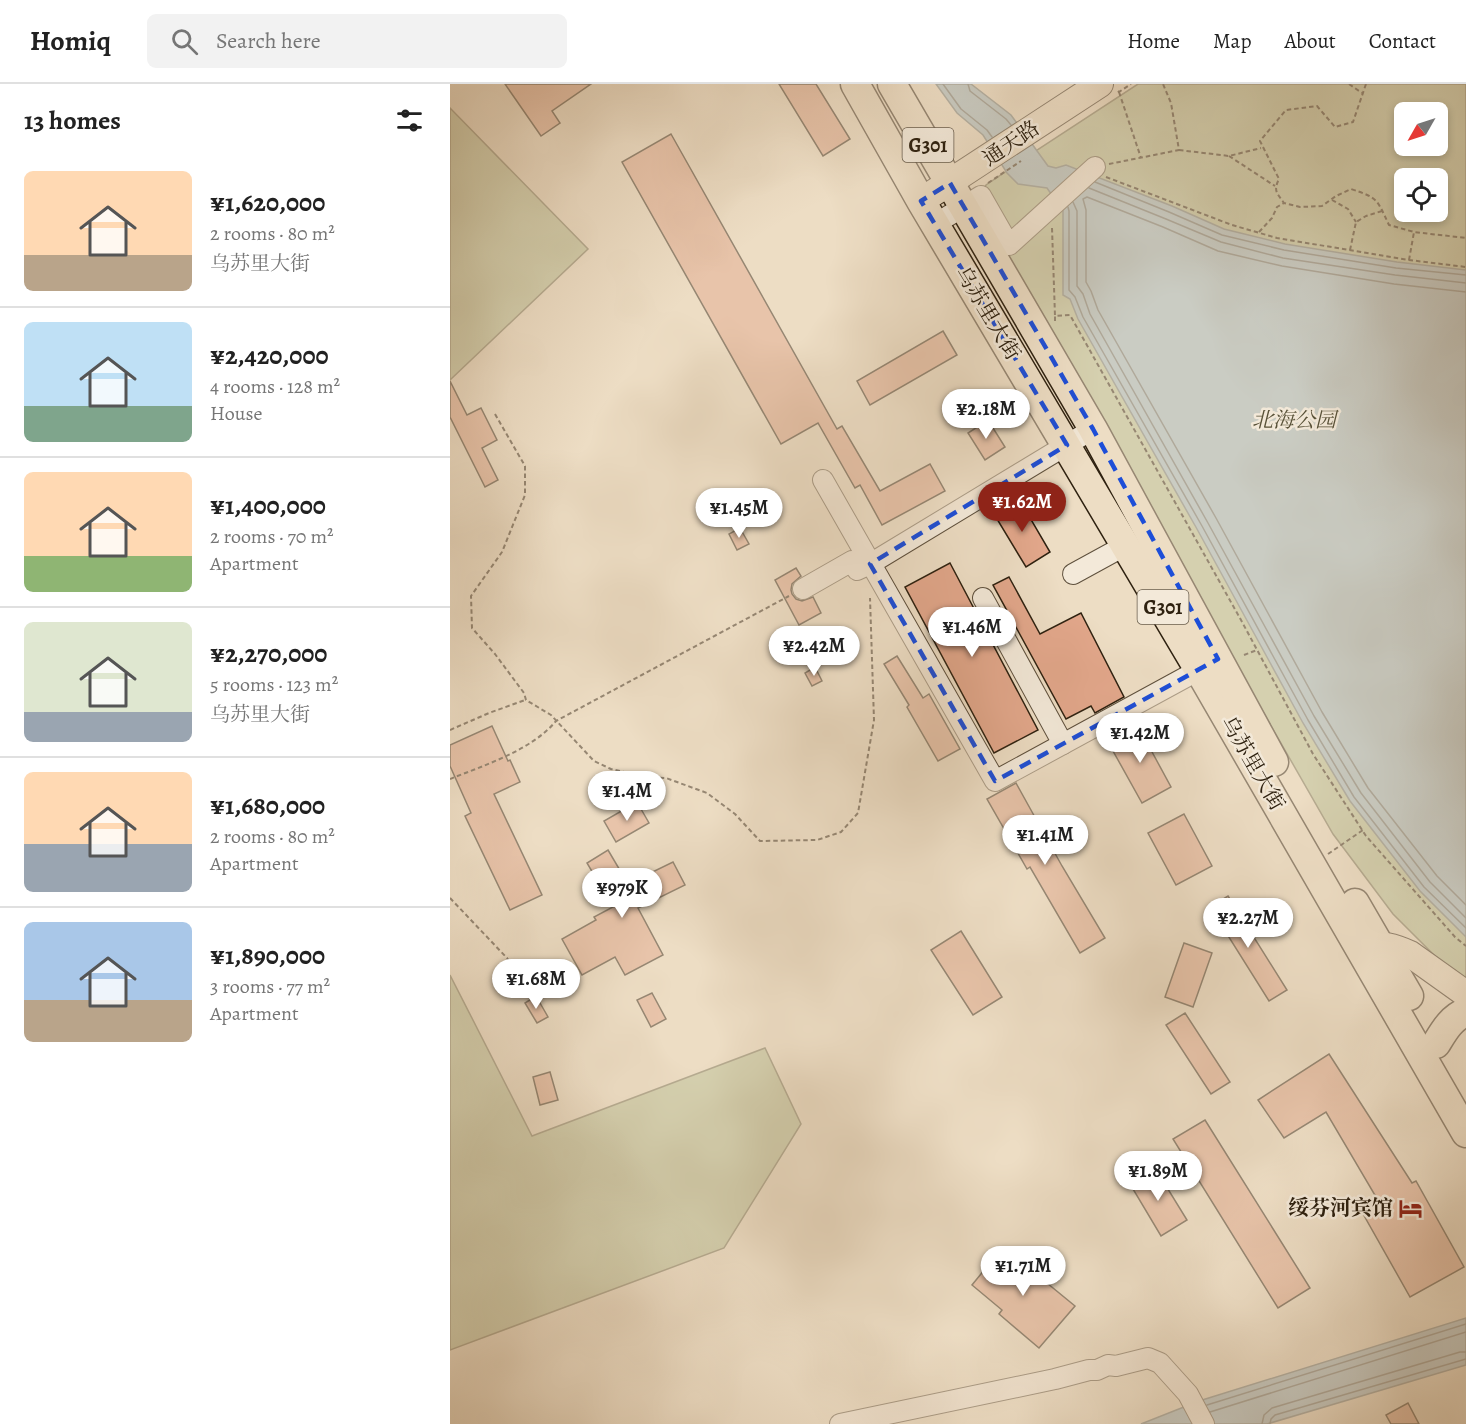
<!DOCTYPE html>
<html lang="en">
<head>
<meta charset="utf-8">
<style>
  body { margin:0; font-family:Alegreya,"Noto Serif SC",serif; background:#f2f2f2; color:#222; height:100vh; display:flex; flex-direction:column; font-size:22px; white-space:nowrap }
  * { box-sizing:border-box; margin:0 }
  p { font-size:20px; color:#767676 }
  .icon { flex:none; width:33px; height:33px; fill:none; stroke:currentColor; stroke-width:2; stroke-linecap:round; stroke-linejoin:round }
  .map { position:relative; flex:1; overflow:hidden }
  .sheet { display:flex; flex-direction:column; background:#fff; width:450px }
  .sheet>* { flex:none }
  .needle { width:39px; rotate:231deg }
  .fabs { position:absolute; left:944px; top:18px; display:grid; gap:12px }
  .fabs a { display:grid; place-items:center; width:54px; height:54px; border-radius:9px; background:#fff; box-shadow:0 3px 9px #0003; font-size:30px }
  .price { position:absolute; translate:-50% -51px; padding:0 14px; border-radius:21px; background:#fff; color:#222; font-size:20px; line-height:39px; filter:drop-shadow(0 2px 3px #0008) }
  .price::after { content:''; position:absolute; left:50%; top:36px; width:18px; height:14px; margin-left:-9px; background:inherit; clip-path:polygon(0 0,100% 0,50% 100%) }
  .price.current { background:#8f2418; color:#fff }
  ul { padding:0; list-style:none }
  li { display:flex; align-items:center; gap:18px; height:150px; padding:0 24px }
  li+li { border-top:2px solid #e0e0e0 }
  li span { display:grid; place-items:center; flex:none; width:168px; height:120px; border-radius:9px; color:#555 }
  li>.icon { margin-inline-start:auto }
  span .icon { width:72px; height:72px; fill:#fffc; stroke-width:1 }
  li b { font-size:26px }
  h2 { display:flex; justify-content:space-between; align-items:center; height:72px; padding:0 24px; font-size:26px }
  header { display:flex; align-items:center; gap:36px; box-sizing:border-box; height:84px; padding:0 30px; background:#fff; border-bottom:2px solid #e0e0e0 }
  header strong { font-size:28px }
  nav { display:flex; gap:33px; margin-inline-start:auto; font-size:21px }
  .search { width:420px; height:54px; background:#f2f2f2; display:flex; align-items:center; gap:15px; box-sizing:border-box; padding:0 21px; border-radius:9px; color:#767676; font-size:22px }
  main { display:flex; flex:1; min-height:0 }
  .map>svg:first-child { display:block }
  .green { fill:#b9c094; stroke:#747052; stroke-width:1.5; fill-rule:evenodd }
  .water { fill:#a0b8c0; stroke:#727c7a; stroke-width:1.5 }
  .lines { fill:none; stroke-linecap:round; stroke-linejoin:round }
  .shore { stroke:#676c68; stroke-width:1.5 }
  .building { fill:#e2a78b; stroke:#2e2110; stroke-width:1.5 }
  .minor-casing { stroke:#5e503d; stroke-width:22 }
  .major-casing { stroke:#2e2110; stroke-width:28 }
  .highway-casing { stroke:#2e2110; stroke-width:31 }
  .path { stroke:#2e2110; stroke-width:2; stroke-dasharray:4.5 3; stroke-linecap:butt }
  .minor { stroke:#f3e9d9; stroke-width:20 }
  .major { stroke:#edddc4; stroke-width:26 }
  .highway { stroke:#edddc4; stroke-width:28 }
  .marked { fill:none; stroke:#1d4ed8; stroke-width:4.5; stroke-dasharray:12 8; stroke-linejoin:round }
  .labels { text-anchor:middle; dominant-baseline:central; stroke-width:5; stroke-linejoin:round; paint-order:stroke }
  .shield { fill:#f3e9d9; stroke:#695d4c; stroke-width:1.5 }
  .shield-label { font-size:20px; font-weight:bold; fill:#2e2110 }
  .street-label { font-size:21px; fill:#2e2110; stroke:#f3e9d9 }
  .park-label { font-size:21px; font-style:italic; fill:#585138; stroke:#f3e9d9 }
  .poi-label { font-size:21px; font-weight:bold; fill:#2e2110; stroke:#f3e9d9; text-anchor:end }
</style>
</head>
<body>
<header>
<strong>Homiq</strong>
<div class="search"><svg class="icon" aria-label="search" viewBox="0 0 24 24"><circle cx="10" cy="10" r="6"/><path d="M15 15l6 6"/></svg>Search here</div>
<nav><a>Home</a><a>Map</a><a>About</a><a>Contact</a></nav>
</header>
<main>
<section class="sheet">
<h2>13 homes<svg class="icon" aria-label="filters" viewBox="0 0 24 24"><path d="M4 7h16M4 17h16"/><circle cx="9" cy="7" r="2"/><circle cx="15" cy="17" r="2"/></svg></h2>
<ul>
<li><span style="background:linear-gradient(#ffd9b3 70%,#b9a48a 0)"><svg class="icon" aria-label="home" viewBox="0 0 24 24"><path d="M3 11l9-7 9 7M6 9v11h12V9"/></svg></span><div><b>¥1,620,000</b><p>2 rooms · 80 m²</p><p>乌苏里大街</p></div></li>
<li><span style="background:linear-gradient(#bfe0f5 70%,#7fa58c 0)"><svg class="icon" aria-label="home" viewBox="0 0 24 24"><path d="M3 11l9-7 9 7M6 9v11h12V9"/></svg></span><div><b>¥2,420,000</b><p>4 rooms · 128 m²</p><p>House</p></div></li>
<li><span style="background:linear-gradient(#ffd9b3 70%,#8fb573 0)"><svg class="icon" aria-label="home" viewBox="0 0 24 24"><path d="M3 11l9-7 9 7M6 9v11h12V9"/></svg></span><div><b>¥1,400,000</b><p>2 rooms · 70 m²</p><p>Apartment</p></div></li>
<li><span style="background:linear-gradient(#dfe7d0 75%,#9aa5b1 0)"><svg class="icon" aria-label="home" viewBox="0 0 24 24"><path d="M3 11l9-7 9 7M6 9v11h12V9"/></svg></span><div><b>¥2,270,000</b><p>5 rooms · 123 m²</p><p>乌苏里大街</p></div></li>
<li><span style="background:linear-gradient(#ffd9b3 60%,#9aa5b1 0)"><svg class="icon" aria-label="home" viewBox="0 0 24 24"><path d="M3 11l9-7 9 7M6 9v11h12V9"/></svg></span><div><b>¥1,680,000</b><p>2 rooms · 80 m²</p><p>Apartment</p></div></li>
<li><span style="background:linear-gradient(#a9c7e8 65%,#b9a48a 0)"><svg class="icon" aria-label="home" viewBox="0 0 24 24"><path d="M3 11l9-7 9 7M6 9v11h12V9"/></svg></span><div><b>¥1,890,000</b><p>3 rooms · 77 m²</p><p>Apartment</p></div></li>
</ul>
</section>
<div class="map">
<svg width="1016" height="1340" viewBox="0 0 1016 1340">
  <rect width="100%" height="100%" fill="#edddc4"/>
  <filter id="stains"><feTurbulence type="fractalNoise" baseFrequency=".00333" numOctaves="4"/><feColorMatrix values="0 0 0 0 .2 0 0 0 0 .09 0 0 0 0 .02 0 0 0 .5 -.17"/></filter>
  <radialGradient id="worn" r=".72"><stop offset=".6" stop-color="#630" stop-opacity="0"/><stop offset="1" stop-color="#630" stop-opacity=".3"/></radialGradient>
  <!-- green -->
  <g class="green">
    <path d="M688,0H1016V897L995,882L943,830L883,750L535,143L531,109L536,101L587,66ZM954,28H987V62H954ZM954,94H987V128H954Z"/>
    <path d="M0,24L138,165L0,296Z"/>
    <path d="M0,891L82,1052L315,964L351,1040L274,1164L0,1266Z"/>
  </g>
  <!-- water -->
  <g class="water">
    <path d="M486,0H521L561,31L598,82L606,84L616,81L722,122L774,145L835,160L947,178L1016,186V853L970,807L900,717L853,639L747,445L628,235L620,215L613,211V127L597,104L568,100L557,89L533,51L507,29Z"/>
    <path d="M1016,1234V1281L817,1340H691L749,1317Z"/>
  </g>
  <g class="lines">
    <!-- shore -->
    <g class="shore">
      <path d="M493,0L511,25L537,46L542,53"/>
      <path d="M518,0L520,7L556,35L561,41"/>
      <path d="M645,98L719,128L772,151L834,166L946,184L1016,191"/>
      <path d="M639,104L716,135L771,158L833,174L945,191L1016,199"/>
      <path d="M623,118L627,127V202L633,210L640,230L758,439L864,632L911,709L980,798L1016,834"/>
      <path d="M618,123L619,127V206L625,213L633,233L752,442L858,636L904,713L974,803L1016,844"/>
      <path d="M1016,208L944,200L832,182L768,167L713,143L637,113L633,115L636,126V198L641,207L648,226L766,434L872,628L918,704L987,792L1016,821"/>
      <path d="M757,1321L1016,1240"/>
      <path d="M760,1328L1016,1248"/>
      <path d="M812,1340L814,1331L822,1324L1010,1268H1016"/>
      <path d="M820,1340L821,1335L825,1331L1016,1275"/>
    </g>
  </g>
  <!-- building -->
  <g class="building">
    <path d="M55,0H141L102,27L110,39L91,52Z"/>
    <path d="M329,0H366L400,55L373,72Z"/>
    <path d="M221,50L387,345L392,342L430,407L480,380L495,407L432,441L410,401L405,404L368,339L331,360L172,78Z"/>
    <path d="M493,247L507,271L420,321L407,297Z"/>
    <path d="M0,297L17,331L31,324L47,356L32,364L48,396L35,403L0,333Z"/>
    <path d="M538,336L555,363L535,376L518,349Z"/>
    <path d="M569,415L600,468L576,483L544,430Z"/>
    <path d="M290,444L299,460L287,466L279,450Z"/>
    <path d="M500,479L588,646L544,669L455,503Z"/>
    <path d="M346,484L351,492L342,500L341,506L342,510L346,515L352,517L363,513L371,529L349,541L325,496Z"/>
    <path d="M559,493L590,550L631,529L674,613L645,629L641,622L616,635L543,501Z"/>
    <path d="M447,572L473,614L479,610L510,665L488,677L457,623L459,621L434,580Z"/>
    <path d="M365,583L372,597L362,602L355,589Z"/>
    <path d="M42,642L58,677L60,676L70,698L44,710L92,811L60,826L15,732L21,729L0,682V661Z"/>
    <path d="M688,642L721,703L692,719L658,658Z"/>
    <path d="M566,699L612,782L655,854L630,869L580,783L577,785L537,715Z"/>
    <path d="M187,718L199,739L166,758L154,737Z"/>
    <path d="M734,730L762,782L726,801L698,749Z"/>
    <path d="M158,766L178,800L223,778L235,801L188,824L213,871L175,891L165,873L132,891L112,855L146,836L144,833L163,823L137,779Z"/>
    <path d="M778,812L837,906L819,917L760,823Z"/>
    <path d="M511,847L552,913L523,931L481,866Z"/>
    <path d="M734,859L762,869L743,923L715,913Z"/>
    <path d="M202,909L216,935L201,943L187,916Z"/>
    <path d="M86,912L98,933L87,939L75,919Z"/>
    <path d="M735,929L780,998L761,1010L716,941Z"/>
    <path d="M879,970L962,1099L966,1097L1014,1183L960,1213L912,1128L929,1118L876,1028L834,1054L808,1016Z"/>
    <path d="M100,988L108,1016L90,1021L83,993Z"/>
    <path d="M755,1036L860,1204L828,1224L723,1055Z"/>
    <path d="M705,1084L737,1136L711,1152L680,1100Z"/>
    <path d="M553,1163L625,1222L589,1264L549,1230L552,1226L522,1201Z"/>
    <path d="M958,1319L969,1340H941L936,1331Z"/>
  </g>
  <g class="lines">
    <defs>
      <g id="minor">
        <path d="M485,140L531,112L559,161L645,83"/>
        <path d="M373,396L545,697L758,581"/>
        <path d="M623,490L676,461"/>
        <path d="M353,505L402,477L407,486L420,480L643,345"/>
        <path d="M533,514L613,660"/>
        <path d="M390,1340L605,1295L639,1286H647L658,1281L666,1282L698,1274L710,1279L738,1310L754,1340"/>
      </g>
      <g id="major">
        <path d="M471,117L650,0"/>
        <path d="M914,862C933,860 943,862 960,870L1016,910"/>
      </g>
      <g id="highway">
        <path d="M405,0L471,117L749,586L1016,1049"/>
        <path d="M442,0L643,345L824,678"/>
        <path d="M905,819L959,912"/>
        <path d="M986,960C994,947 1001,934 1016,928"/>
      </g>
    </defs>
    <!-- minor casing -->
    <use href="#minor" class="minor-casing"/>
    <!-- major casing -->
    <use href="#major" class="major-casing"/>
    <!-- highway casing -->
    <use href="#highway" class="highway-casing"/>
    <!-- path -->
    <g class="path">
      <path d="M899,0L912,9"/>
      <path d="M916,0L903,38L885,43L867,22L836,26L810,57L829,95C823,107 827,109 834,119L850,123L872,122L886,112L901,105C929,114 927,116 939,141L964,148L1016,154"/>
      <path d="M668,7L669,8L681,0"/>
      <path d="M669,8L691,74"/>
      <path d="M729,66L779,72L811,64"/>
      <path d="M779,72L825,102"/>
      <path d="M659,80L729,66L721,19L713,0"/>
      <path d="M656,93L782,141L827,154L959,176L1016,183"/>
      <path d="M538,99L571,77"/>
      <path d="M882,116L898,125L906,138"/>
      <path d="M602,144L605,232"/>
      <path d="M809,148L822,134L827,123L834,119"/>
      <path d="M900,166L906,138L916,132L932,127"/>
      <path d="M959,176L964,148"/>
      <path d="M605,237V232L620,231L791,536L863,670L916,752L1005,853L1016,862"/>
      <path d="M45,330L75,382V411L52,468L21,512L22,544L45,570L74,609L76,616L101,631L144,677L161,685L195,693L216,694L257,709L285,730L310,757L367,756L391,748L408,729L424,636L420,514"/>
      <path d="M794,571L807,566"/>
      <path d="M0,646L39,629L75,616"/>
      <path d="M0,695C35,681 82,666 106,637L339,512"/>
      <path d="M878,770L913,746"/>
      <path d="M0,814L57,874L75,903"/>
    </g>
    <!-- minor -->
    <use href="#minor" class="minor"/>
    <!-- major -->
    <use href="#major" class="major"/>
    <!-- highway -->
    <use href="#highway" class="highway"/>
  </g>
  <!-- marked area -->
  <path d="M0 0H1016V1340H0ZM500,99L643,345L768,575L545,697L420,480L617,361L471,117Z" fill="#edddc4" fill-opacity=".55" fill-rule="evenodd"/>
  <path class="marked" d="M500,99L643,345L768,575L545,697L420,480L617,361L471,117Z"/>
  <!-- icons -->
  <defs>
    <symbol id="hotel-bare" viewBox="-9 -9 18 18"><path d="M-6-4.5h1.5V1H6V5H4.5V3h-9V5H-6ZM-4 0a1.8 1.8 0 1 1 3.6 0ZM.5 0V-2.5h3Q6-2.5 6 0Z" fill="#8f2418" stroke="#f3e9d9" stroke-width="2.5" paint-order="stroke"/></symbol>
  </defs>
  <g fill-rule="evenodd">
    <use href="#hotel-bare" x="944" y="1108" width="33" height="33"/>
  </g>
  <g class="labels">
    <!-- shield labels -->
    <g class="shield">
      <rect x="452.5" y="44" width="51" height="34" rx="4.5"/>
      <rect x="687.5" y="506" width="51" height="34" rx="4.5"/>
    </g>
    <g class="shield-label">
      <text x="478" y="61">G301</text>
      <text x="713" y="523">G301</text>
    </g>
    <!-- street labels -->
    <g class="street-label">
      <text transform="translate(561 59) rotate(-34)">通天路</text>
      <text transform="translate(538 229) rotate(59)">乌苏里大街</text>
      <text transform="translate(803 679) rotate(60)">乌苏里大街</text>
    </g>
    <!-- park labels -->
    <g class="park-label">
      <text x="844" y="336">北海公园</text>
    </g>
    <!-- poi labels -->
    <g class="poi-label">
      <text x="943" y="1124">绥芬河宾馆</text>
    </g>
  </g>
  <rect width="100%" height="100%" filter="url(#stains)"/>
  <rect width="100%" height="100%" fill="url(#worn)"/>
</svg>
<div class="fabs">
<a><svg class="needle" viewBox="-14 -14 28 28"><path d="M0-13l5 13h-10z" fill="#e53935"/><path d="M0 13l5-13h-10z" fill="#767676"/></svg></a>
<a><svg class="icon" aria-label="locate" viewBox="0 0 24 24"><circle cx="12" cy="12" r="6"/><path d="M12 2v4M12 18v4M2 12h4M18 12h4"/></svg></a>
</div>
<b class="price" style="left:536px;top:356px">¥2.18M</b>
<b class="price current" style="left:572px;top:449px">¥1.62M</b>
<b class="price" style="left:289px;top:455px">¥1.45M</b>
<b class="price" style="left:522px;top:574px">¥1.46M</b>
<b class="price" style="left:364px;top:593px">¥2.42M</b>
<b class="price" style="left:690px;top:680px">¥1.42M</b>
<b class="price" style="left:177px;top:738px">¥1.4M</b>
<b class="price" style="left:595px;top:782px">¥1.41M</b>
<b class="price" style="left:172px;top:835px">¥979K</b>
<b class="price" style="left:798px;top:865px">¥2.27M</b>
<b class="price" style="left:86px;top:926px">¥1.68M</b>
<b class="price" style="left:708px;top:1118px">¥1.89M</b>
<b class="price" style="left:573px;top:1213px">¥1.71M</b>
</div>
</main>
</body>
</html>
